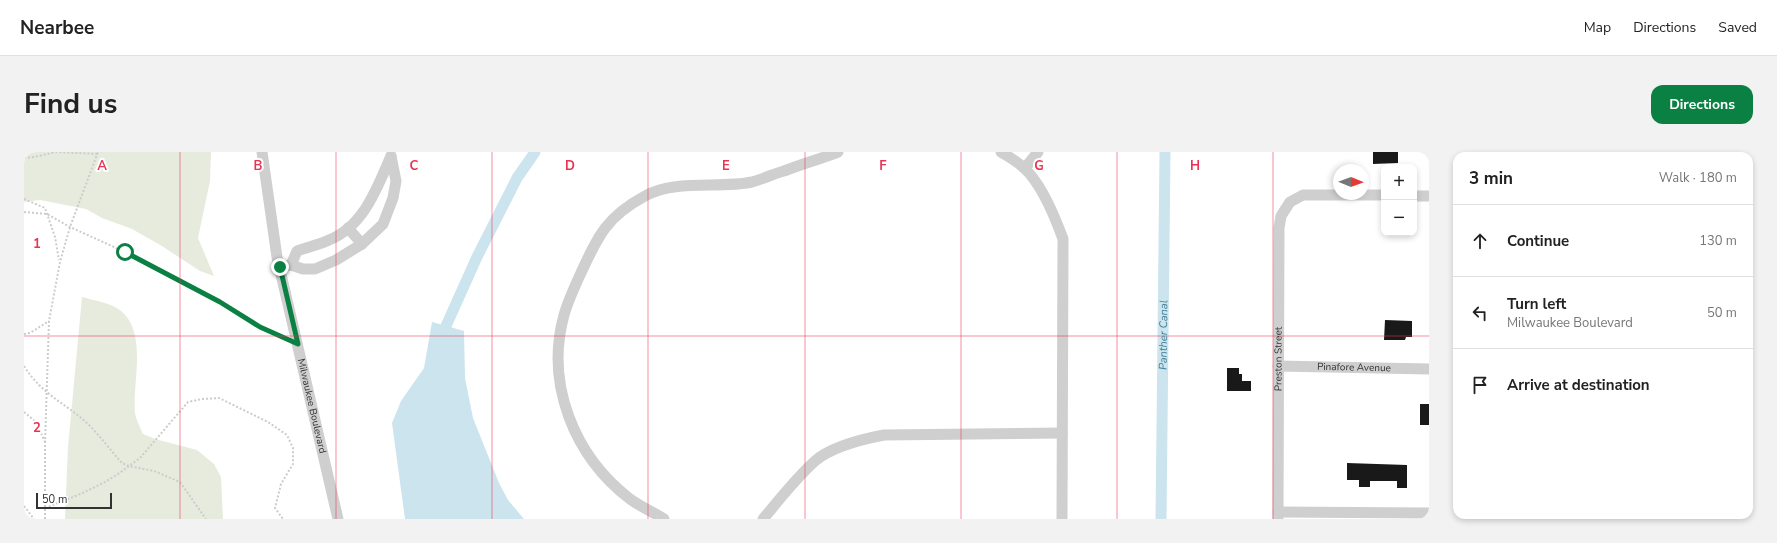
<!DOCTYPE html>
<meta charset="utf-8">
<style>
:root{--surface:#fff;--page:#f2f2f2;--text:#222;--muted:#767676;--line:#e0e0e0;--accent:#0b8043}
body{margin:0;font-family:"Nunito Sans",sans-serif;background:var(--page);color:var(--text)}
.controls{position:absolute;right:12px;top:12px;display:grid;overflow:hidden;border-radius:8px;box-shadow:0 2px 6px #0003}
.controls button{width:36px;height:36px;display:grid;place-items:center;padding:0;border:0;border-bottom:1px solid var(--line);background:var(--surface);color:var(--text);font:20px sans-serif}
.compass{position:absolute;left:1309px;top:12px;width:36px;height:36px;border-radius:50%;background:var(--surface);box-shadow:0 2px 6px #0003;rotate:91deg}
.scale{position:absolute;left:12px;bottom:10px;width:76px;box-sizing:border-box;padding-left:4px;border:2px solid #323232;border-top:0;font-size:11px;line-height:14px;white-space:nowrap;color:#323232;-webkit-text-stroke:3px #fff;paint-order:stroke}
.stop{position:absolute;width:12px;height:12px;margin:-9px;border:3px solid #0b8043;border-radius:50%;background:#fff}
.stop.end{background:#0b8043;border-color:#fff;box-shadow:0 1px 4px #0008}
.list{margin:0;padding:0;list-style:none}
h2{display:flex;justify-content:space-between;align-items:center;height:52px;margin:0;padding:0 16px;font-size:17px}
h2 small{font-size:13px;font-weight:400;color:var(--muted)}
.list li{display:grid;grid-template-columns:26px 1fr auto;gap:12px;align-items:center;box-sizing:border-box;height:72px;padding:0 16px;border-top:1px solid var(--line)}
.list b{display:block;font-size:15px;white-space:nowrap}
.list p{margin:0;font-size:13px;white-space:nowrap;color:var(--muted)}
.list em{font-size:13px;font-style:normal;color:var(--muted)}
.icon{flex:none;width:22px;height:22px;fill:none;stroke:currentColor;stroke-width:2;stroke-linecap:round;stroke-linejoin:round}
.map{position:relative;flex:none;width:1405px;height:367px;overflow:hidden;border-radius:12px}
header{display:flex;align-items:center;gap:24px;box-sizing:border-box;height:56px;padding:0 20px;background:var(--surface);border-bottom:1px solid var(--line)}
header strong{font-size:19px}
nav{display:flex;gap:22px;margin-inline-start:auto;font-size:14px}
.intro{display:flex;align-items:center;justify-content:space-between;box-sizing:border-box;height:96px;padding:0 24px}
h1{margin:0;font-size:28px}
.button{padding:10px 18px;border-radius:12px;background:var(--accent);color:#fff;font-size:14px;font-weight:700}
main{display:flex;gap:24px;padding:0 24px}
aside{flex:1;background:var(--surface);border-radius:12px;box-shadow:0 2px 6px #0003}
.map>svg:first-child{display:block}
.green{fill:#e6ebdd}
.water{fill:#cce4ee}
.lines{fill:none;stroke-linecap:round;stroke-linejoin:round}
.canal{stroke:#cce4ee;stroke-width:11}
.building{fill:#191919}
.path{stroke:#ccc;stroke-width:2;stroke-dasharray:2 2;stroke-linecap:butt}
.minor{stroke:#cfcfcf;stroke-width:11}
.route{stroke:#0b8043;stroke-width:5}
.grid{fill:none;stroke:#e93353;stroke-width:1;stroke-opacity:0.55}
.labels{text-anchor:middle;dominant-baseline:central;stroke-width:4;stroke-linejoin:round;paint-order:stroke}
.street-label{font-size:10px;fill:#323232;stroke:#fff}
.water-label{font-size:11px;font-style:italic;fill:#3d7d97;stroke:#fff}
.grid-label{font-size:13px;text-anchor:middle;font-weight:bold;fill:#e93353;stroke:#fff;stroke-width:4;stroke-linejoin:round;paint-order:stroke}
</style>
<header>
<strong>Nearbee</strong>
<nav><a>Map</a><a>Directions</a><a>Saved</a></nav>
</header>
<div class="intro"><h1>Find us</h1><a class="button">Directions</a></div>
<main>
<div class="map">
<svg width="1405" height="367" viewBox="0 0 1405 367">
<rect width="100%" height="100%" fill="#fff"/>
<path class="green" d="M0,0H187L186,29L174,86L190,124L176,119L138,94L108,77L78,66L62,57L16,48L0,50Z
M58,145C69,148 81,150 91,155C126,174 108,229 111,261C112,268 116,275 119,282L131,287L173,298L190,312L197,325L199,367H41L44,295Z"/>
<path class="water" d="M408,170L440,179L441,226L449,266L475,331L484,348L500,367H381L368,271L377,249L400,216Z"/>
<g class="lines">
<g class="canal">
<path d="M424,188L422,174L453,105L493,26L511,0"/>
<path id="s1" d="M1137,367L1141,0"/>
</g>
</g>
<path class="building" d="M1349,0H1374V11L1349,12Z
M1361,168L1388,169V185H1382L1381,188H1360Z
M1203,216H1215V222H1218V229H1227V239H1203Z
M1396,252H1405V273H1396Z
M1323,311L1383,313V336H1373V329H1346V335H1335V328H1323Z"/>
<g class="lines">
<path class="path" d="M0,6L10,5L32,0L74,2
M0,47L21,56L31,85L35,108
M0,60L23,62L46,75L101,100L196,150L236,175L261,187
M0,182L6,181L25,169
M0,214C19,244 42,251 65,273C77,285 87,299 98,311L105,314L116,306L164,250L178,247L195,246L244,270L263,283L269,296V312L257,332L251,356L259,367
M0,260L12,270L21,290
M0,354L10,367
M21,356C50,345 81,333 105,314L130,319L156,330L182,367
M21,367V291L25,169L36,110L46,75L74,0"/>
<g class="minor">
<path id="s2" d="M238,0L253,105L314,367"/>
<path d="M977,0C985,5 994,10 1000,16C1018,32 1031,65 1039,87L1038,367"/>
<path d="M1001,16L1014,0"/>
<path d="M1390,44H1405"/>
<path d="M324,76L338,92"/>
<path d="M267,113L273,99C283,95 295,93 305,88C340,74 353,36 367,4"/>
<path d="M255,115L267,113L279,117H291L312,108L338,92L359,72L369,46L372,29L367,4"/>
<path id="s3" d="M1254,214L1405,217"/>
<path d="M1254,360L1405,361"/>
<path d="M640,367C629,360 617,355 606,347C550,304 521,232 540,163C544,149 550,136 556,123C574,84 582,65 621,44C651,27 695,37 728,30C739,27 749,22 760,19C778,12 796,7 814,0"/>
<path d="M739,367C755,348 772,326 791,309C807,295 839,287 860,283L1038,281"/>
<path id="s4" d="M1254,367L1255,76L1257,64L1266,50L1279,43H1360"/>
</g>
</g>
<g class="lines">
<path class="route" d="M101,100L196,150L236,175L274,192L256,115"/>
</g>
<path class="grid" d="M156,0V367M312,0V367M468,0V367M624,0V367M781,0V367M937,0V367M1093,0V367M1249,0V367M0,184H1405"/>
<g class="labels">
<g class="street-label">
<text stroke="none"><textPath href="#s4" startOffset="160">Preston Street</textPath></text>
<text stroke="none"><textPath href="#s3" startOffset="76">Pinafore Avenue</textPath></text>
<text stroke="none"><textPath href="#s2" startOffset="259">Milwaukee Boulevard</textPath></text>
</g>
<g class="water-label">
<text stroke="none"><textPath href="#s1" startOffset="184">Panther Canal</textPath></text>
</g>
</g>
<g class="grid-label">
<text x="78" y="18">A</text>
<text x="234" y="18">B</text>
<text x="390" y="18">C</text>
<text x="546" y="18">D</text>
<text x="702" y="18">E</text>
<text x="859" y="18">F</text>
<text x="1015" y="18">G</text>
<text x="1171" y="18">H</text>
<text x="13" y="96">1</text>
<text x="13" y="280">2</text>
</g>
</svg>
<div class="controls">
<button>+</button>
<button>−</button>
</div>
<svg class="compass" viewBox="-18 -18 36 36"><path d="M0-13l5 13h-10z" fill="#e53935"/><path d="M0 13l5-13h-10z" fill="#767676"/></svg>
<div class="scale">50 m</div>
<div class="stop" style="left:101px;top:100px"></div>
<div class="stop end" style="left:256px;top:115px"></div>
</div>
<aside>
<h2>3 min<small>Walk · 180 m</small></h2>
<ul class="list">
<li><svg class="icon" aria-label="ahead" viewBox="0 0 24 24"><path d="M12 20V5M6 11l6-6 6 6"/></svg><div><b>Continue</b></div><em>130 m</em></li>
<li><svg class="icon" aria-label="left" viewBox="0 0 24 24"><path d="M17 20v-9H6M10 6l-5 5 5 5"/></svg><div><b>Turn left</b><p>Milwaukee Boulevard</p></div><em>50 m</em></li>
<li><svg class="icon" aria-label="arrive" viewBox="0 0 24 24"><path d="M6 21V4h12l-3 4 3 4H6"/></svg><div><b>Arrive at destination</b></div></li>
</ul>
</aside>
</main>
